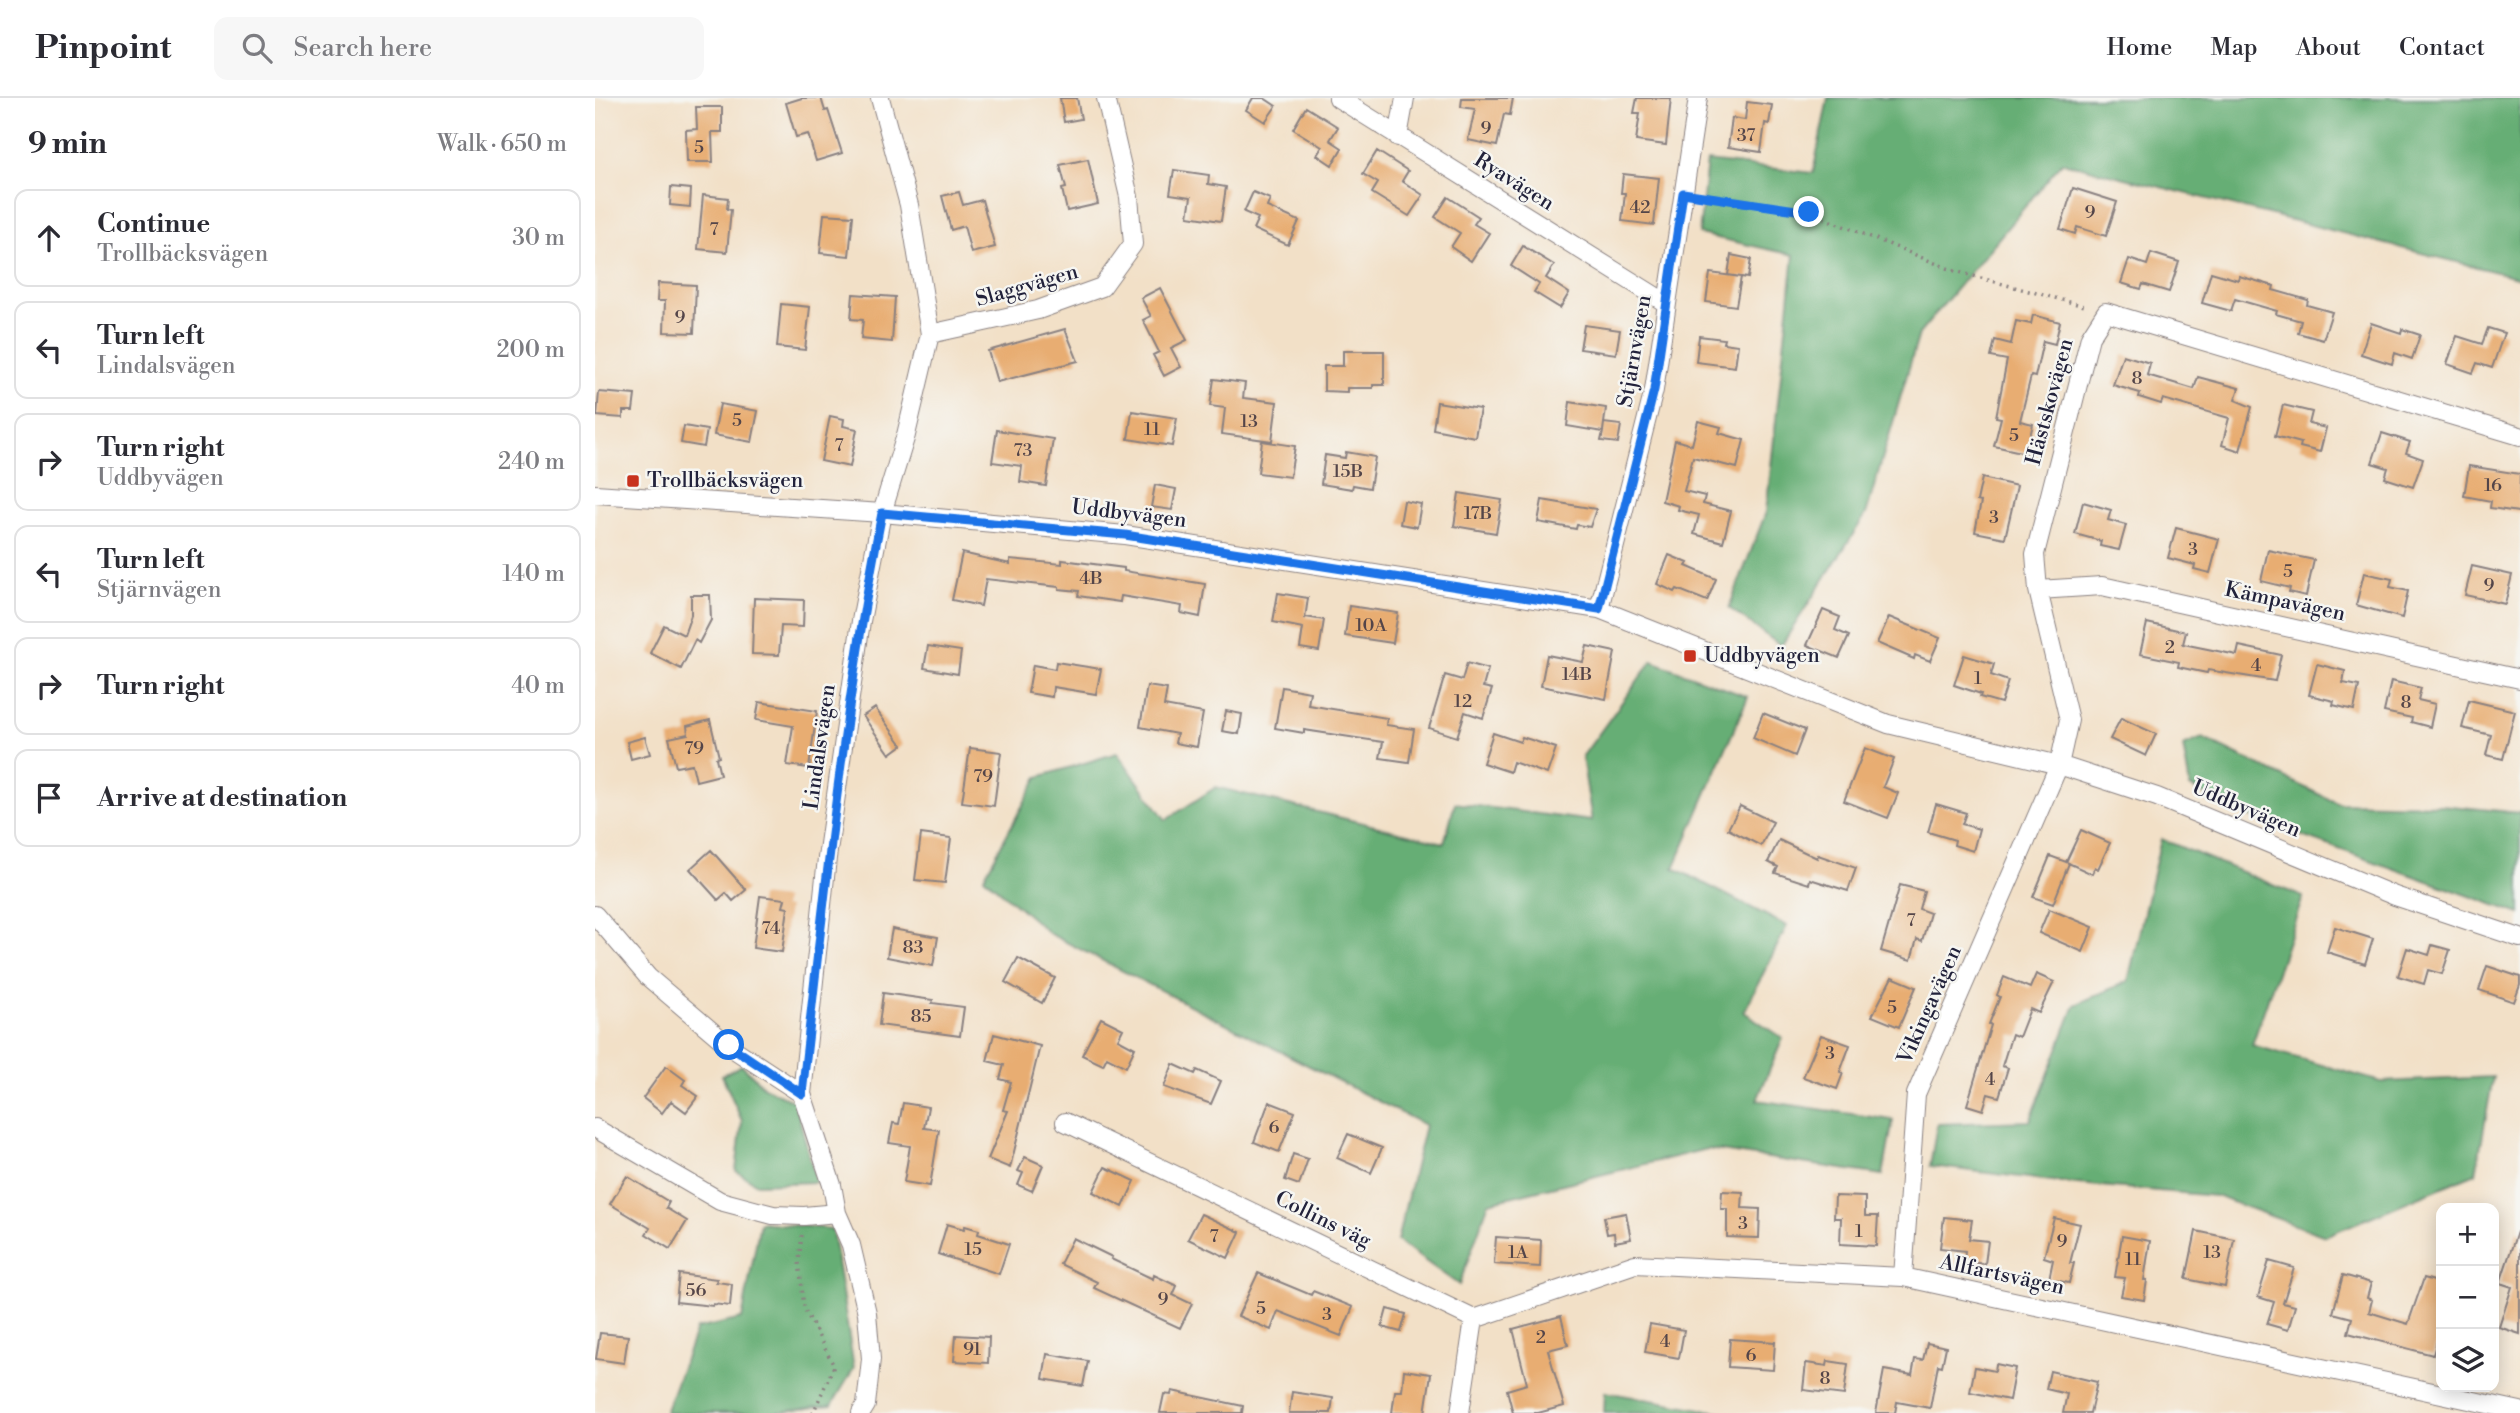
<!DOCTYPE html>
<meta charset="utf-8">
<style>
:root{--surface:#fff;--page:#f7f7f7;--text:#2b2b33;--muted:#7c7c81;--line:#e1e1e2}
body{margin:0;font-family:"Libre Bodoni",serif;background:var(--page);color:var(--text)}
.controls{position:absolute;right:21px;bottom:21px;display:grid;overflow:hidden;border-radius:14px;box-shadow:0 4px 18px #0003}
.controls button{width:63px;height:63px;display:grid;place-items:center;padding:0;border:0;border-bottom:2px solid var(--line);background:var(--surface);color:var(--text);font:35px sans-serif}
.stop{position:absolute;width:21px;height:21px;margin:-16px;border:5px solid #1a73e8;border-radius:50%;background:#fff}
.stop.end{background:#1a73e8;border-color:#fff;box-shadow:0 2px 7px #0008}
.list{margin:0;padding:0;list-style:none}
h2{display:flex;justify-content:space-between;align-items:center;height:91px;margin:0;padding:0 28px;font-size:30px}
h2 small{font-size:23px;font-weight:400;color:var(--muted)}
.list li{display:grid;grid-template-columns:46px 1fr auto;gap:21px;align-items:center;box-sizing:border-box;height:98px;margin:0 14px 14px;padding:0 14px;border:2px solid var(--line);border-radius:14px}
.list b{display:block;font-size:26px;white-space:nowrap}
.list p{margin:0;font-size:23px;white-space:nowrap;color:var(--muted)}
.list em{font-size:23px;font-style:normal;color:var(--muted)}
.icon{flex:none;width:38px;height:38px;fill:none;stroke:currentColor;stroke-width:2;stroke-linecap:round;stroke-linejoin:round}
.map{position:relative;flex:none;width:1925px;height:1315px;overflow:hidden}
header{display:flex;align-items:center;gap:42px;box-sizing:border-box;height:98px;padding:0 35px;background:var(--surface);border-bottom:2px solid var(--line)}
header strong{font-size:33px}
nav{display:flex;gap:38px;margin-inline-start:auto;font-size:24px}
.search{width:490px;height:63px;background:var(--page);display:flex;align-items:center;gap:18px;box-sizing:border-box;padding:0 24px;border-radius:14px;color:var(--muted);font-size:26px}
main{display:flex}
aside{flex:1;background:var(--surface)}
.map>svg:first-child{display:block}
.forest{fill:#66ae74;stroke:#446858;stroke-width:2}
.building{fill:#e8ad72}
.lines{fill:none;stroke-linecap:round;stroke-linejoin:round}
.street-casing{stroke:#8a8181;stroke-width:20}
.path{stroke:#8a8181;stroke-width:3.5;stroke-dasharray:2 5;stroke-linecap:butt}
.street{stroke:#fff;stroke-width:18}
.route{stroke:#1a73e8;stroke-width:9}
.poi-dot{fill:#c8321e;stroke:#f6f6f2;stroke-width:2.5}
.labels{text-anchor:middle;dominant-baseline:central;stroke-width:5;stroke-linejoin:round;paint-order:stroke}
.number-label{font-size:18px;fill:#544549}
.street-label{font-size:21px;fill:#22223b;stroke:#f6f6f2}
.poi-label{font-size:21px;fill:#22223b;stroke:#f6f6f2;text-anchor:start}
</style>
<header>
<strong>Pinpoint</strong>
<div class="search"><svg class="icon" aria-label="search" viewBox="0 0 24 24"><circle cx="10" cy="10" r="6"/><path d="M15 15l6 6"/></svg>Search here</div>
<nav><a>Home</a><a>Map</a><a>About</a><a>Contact</a></nav>
</header>
<main>
<aside>
<h2>9 min<small>Walk · 650 m</small></h2>
<ul class="list">
<li><svg class="icon" aria-label="ahead" viewBox="0 0 24 24"><path d="M12 20V5M6 11l6-6 6 6"/></svg><div><b>Continue</b><p>Trollbäcksvägen</p></div><em>30 m</em></li>
<li><svg class="icon" aria-label="left" viewBox="0 0 24 24"><path d="M17 20v-9H6M10 6l-5 5 5 5"/></svg><div><b>Turn left</b><p>Lindalsvägen</p></div><em>200 m</em></li>
<li><svg class="icon" aria-label="right" viewBox="0 0 24 24"><path d="M7 20v-9h11M14 6l5 5-5 5"/></svg><div><b>Turn right</b><p>Uddbyvägen</p></div><em>240 m</em></li>
<li><svg class="icon" aria-label="left" viewBox="0 0 24 24"><path d="M17 20v-9H6M10 6l-5 5 5 5"/></svg><div><b>Turn left</b><p>Stjärnvägen</p></div><em>140 m</em></li>
<li><svg class="icon" aria-label="right" viewBox="0 0 24 24"><path d="M7 20v-9h11M14 6l5 5-5 5"/></svg><div><b>Turn right</b></div><em>40 m</em></li>
<li><svg class="icon" aria-label="arrive" viewBox="0 0 24 24"><path d="M6 21V4h12l-3 4 3 4H6"/></svg><div><b>Arrive at destination</b></div></li>
</ul>
</aside>
<div class="map">
<svg width="1925" height="1315" viewBox="0 0 1925 1315">
<rect width="100%" height="100%" fill="#f6f6f2"/>
<filter id="ink" filterUnits="userSpaceOnUse"><feTurbulence type="fractalNoise" baseFrequency=".0143" numOctaves="2"/><feDisplacementMap in="SourceGraphic" scale="14" xChannelSelector="R" yChannelSelector="G"/><feConvolveMatrix kernelMatrix="1 2 1 2 8 2 1 2 1" color-interpolation-filters="sRGB"/></filter>
<filter id="wash" filterUnits="userSpaceOnUse"><feTurbulence type="fractalNoise" baseFrequency=".00686" numOctaves="4" result="noise"/><feDisplacementMap in="SourceGraphic" scale="28" xChannelSelector="R" yChannelSelector="G"/><feGaussianBlur stdDeviation="1.57" result="paint"/><feColorMatrix in="noise" values="0 0 0 0 0 0 0 0 0 0 0 0 0 0 0 0 0 1.4 0 .05"/><feComposite in="paint" operator="in"/></filter>
<g filter="url(#wash)">
<rect width="100%" height="100%" fill="#f2e0c7"/>
<path class="forest" d="M1233,0H1925V180L1467,64L1324,236L1271,416L1186,548L1134,510L1171,414L1199,157L1104,136L1112,63L1218,75Z
M1057,563L1153,599L1079,770L1192,828L1149,914L1188,940L1162,1002L1298,1022L1288,1077L1112,1051L894,1104L864,1187L802,1143L830,1027L455,836L389,779L443,679L522,655L571,722L621,689L849,745L860,705L997,723L987,659Z
M1607,640L1742,705L1846,707L1925,715V816L1663,722L1595,689L1588,648Z
M1566,741L1708,799L1657,947L1786,984L1898,979L1881,1075L1730,1138L1621,1098L1482,1086L1335,1068L1342,1026L1435,1023L1480,907L1533,883Z
M147,967L169,989L200,1004L221,1084L162,1086L141,1073L147,1023L127,977Z
M165,1124L237,1131L259,1270L237,1307L177,1315H70L101,1231L147,1221Z
M1010,1294L1129,1315H1009Z"/>
<g id="blocks">
<path class="building" d="M207,0H226L230,13L233,12L247,55L221,63L213,36L201,39L191,5Z
M465,0H482L486,21L469,24Z
M658,0H669L681,8L670,24L651,12Z
M867,0H918L915,17L909,16L902,48L873,42L880,11L866,9Z
M1042,0H1076L1071,47L1041,43L1045,15H1039Z
M1152,4L1177,7L1174,26L1170,25L1166,54L1133,49L1137,20L1150,22Z
M101,9H127V34H117L118,64H92L91,32L102,31Z
M711,9L743,29L735,42L747,50L737,67L722,57L727,49L698,31Z
M782,53L813,73L807,83L828,97L814,118L777,95L783,85L768,76Z
M493,61L503,106L472,113L467,91L471,90L465,67Z
M579,72L614,77L613,86L631,89L626,123L593,118L596,99L575,96Z
M1028,76L1064,80L1059,127L1027,123L1030,95H1026Z
M76,89L96,91L95,109L75,107Z
M1478,90L1522,104L1511,138L1482,129L1480,136L1465,131Z
M364,94L368,107L387,102L400,149L376,155L369,128L356,132L347,98Z
M658,94L675,101L672,109L704,123L693,147L658,131L663,120L649,114Z
M108,97L133,100L132,111L136,112L132,154L103,151Z
M853,99L884,119L879,126L894,135L876,163L856,149L865,135L840,119Z
M229,116L258,118L254,158L225,155Z
M928,148L959,167L951,180L974,195L965,210L939,194L944,186L916,168Z
M1556,155L1584,164L1574,194L1548,186L1546,191L1526,185L1534,161L1552,167Z
M1136,157L1156,161L1153,180L1133,177Z
M1616,174L1643,182L1644,178L1679,188L1678,192L1713,202L1712,207L1737,214L1728,242L1703,235L1706,223L1681,216L1682,213L1640,201L1636,213L1607,205Z
M1115,175L1146,179L1141,208L1111,204Z
M63,185L101,187L99,235L69,234L70,203H62Z
M565,190L592,242L576,250L586,269L569,278L558,257L564,254L548,222L556,218L546,200Z
M258,196L300,199L297,244L266,241L268,222L256,221Z
M186,206L215,209L210,252L182,249Z
M1438,217L1465,224L1460,246L1448,243L1440,279L1436,278L1425,323L1438,326L1431,355L1399,348L1406,320L1401,319L1412,262L1396,259L1400,242L1416,246L1421,223L1436,226Z
M1776,225L1806,235L1807,231L1825,237L1817,261L1800,255L1797,266L1766,256Z
M989,227L1025,232L1021,256L985,251Z
M1893,230L1909,235L1897,270L1882,265L1878,275L1852,266L1862,238L1887,246Z
M470,231L483,263L402,284L393,253Z
M1104,238L1129,241L1128,245L1143,247L1140,269L1101,264Z
M748,253H789V287H778V290H752V294L729,293V268H748Z
M1528,257L1555,265L1552,277L1599,291L1603,279L1644,290L1640,302L1657,309L1645,353L1627,347L1634,320L1568,301L1566,306L1544,299L1545,295L1518,287Z
M619,281L650,285L648,300L682,304L677,343L627,336L630,310L615,308Z
M4,294L40,297L38,313H28V320L2,318Z
M842,304L885,311L880,339L838,331Z
M975,304L1011,310L1008,333L1009,325L1026,327L1023,345L1006,343L1008,334L972,328Z
M125,306L163,313L157,344L119,337Z
M1688,307L1717,314L1714,326L1731,330L1725,354L1705,349L1706,345L1680,338Z
M537,313L582,320L577,348L533,341Z
M235,318L249,321L248,328L262,331L255,369L226,363Z
M1103,323L1126,329L1124,335L1149,342L1142,370L1098,359L1089,393L1110,398L1108,406L1136,413L1128,444L1099,436L1104,417L1083,412L1084,408L1067,403L1080,342L1097,347Z
M89,328L112,332L109,349L86,345Z
M402,332L458,341L451,388L425,384L427,368L397,364Z
M1787,335L1815,344L1811,355L1828,361L1818,389L1790,380L1793,370L1777,365Z
M667,343L700,348L695,379L663,375Z
M751,354L780,359L775,390L758,387L757,391L726,386L730,357L750,360Z
M1874,368L1925,376L1924,414L1895,410L1896,403L1869,398Z
M1387,380L1422,388L1410,440L1380,434L1386,404L1382,403Z
M560,387L581,391L577,412L556,409Z
M864,395L907,402L901,435L859,428Z
M947,402L1001,411L995,429L982,427L981,431L943,424Z
M809,403L826,406L822,429L805,426Z
M1488,404L1516,412L1513,422L1531,427L1524,452L1505,448L1506,443L1480,436Z
M1581,430L1624,441L1615,475L1599,471L1600,467L1573,460Z
M1673,452L1719,462L1711,498L1694,494L1695,490L1666,483Z
M367,455L415,466V461L467,466V462L529,470V473L610,486L605,519L586,515L587,508L526,498L525,504L483,498L484,493L464,491V489L391,481L386,508L357,502Z
M1074,457L1093,465L1091,468L1121,481L1112,503L1082,491L1080,494L1062,486Z
M1877,468L1917,477L1910,506L1870,497Z
M1769,475L1797,481L1795,489L1813,493L1807,520L1761,507Z
M683,495L713,500L710,521V519L729,522L724,553L705,550L708,530L678,524Z
M96,497H115L116,522L104,545L100,542L86,571L55,555L69,527L89,537L96,517Z
M159,500L209,502L208,529L186,528L184,557L157,556Z
M754,508L803,515L798,545L750,538Z
M1228,512L1245,519L1240,532L1254,538L1244,560L1212,547Z
M1294,519L1345,540L1335,563L1320,557L1319,561L1282,545Z
M1552,525L1591,534L1588,546L1642,557L1644,548L1686,557L1680,583L1613,572L1612,575L1583,569L1584,564L1545,556Z
M333,548L366,553L363,576L329,570Z
M992,548L1020,554L1011,601L946,588L952,557L988,564Z
M1369,557L1399,566L1396,577L1413,583L1406,605L1385,599L1386,596L1359,587Z
M461,564L506,571L501,596L458,589L457,599L433,595L438,567L460,571Z
M872,565L893,571L888,589L897,591L888,620L870,614L862,639L834,630L850,577L867,582Z
M1722,566L1750,573L1748,585L1764,588L1759,612L1738,607L1739,603L1714,597Z
M1796,583L1826,590L1823,602L1840,606L1835,629L1816,624L1817,620L1789,614Z
M552,588L572,591L569,608L608,615L602,649L580,645L582,636L545,629Z
M687,589L715,594L713,607L792,620L791,627L819,631L814,664L785,660L788,644L709,632V635L680,630Z
M1874,602L1920,613L1908,661L1891,657L1896,637L1867,630Z
M164,604L222,613L214,670L192,667L198,628L161,622Z
M280,610L307,647L295,656L268,618Z
M631,613L647,616L644,636L627,633Z
M1168,615L1210,632L1200,658L1158,640Z
M1526,620L1561,636L1551,658L1515,641Z
M115,622L124,659L121,660L125,677L101,683L97,666L81,669L74,640L93,636L92,628Z
M898,635L925,644L927,639L961,650L952,676L918,664L915,674L888,665Z
M50,639L55,656L36,661L32,644Z
M375,650L406,654L399,708L367,704Z
M1270,650L1299,661L1288,689L1303,695L1293,720L1249,703Z
M1341,706L1371,715L1367,726L1384,731L1378,753L1359,747L1360,742L1333,734Z
M1145,708L1178,724L1166,748L1133,731Z
M1486,732L1515,745L1503,771L1500,769L1497,776L1471,764Z
M326,736L356,740L350,785L320,782Z
M1184,742L1222,760L1223,757L1261,770L1253,793L1215,781L1214,786L1180,775L1183,769L1173,764Z
M116,752L151,792L138,803L131,795L123,802L95,771Z
M1455,758L1474,765L1458,806L1438,799Z
M1305,787L1329,793L1324,811L1335,815L1327,843L1322,841L1316,862L1286,853Z
M165,798L190,801L188,809L193,810L187,854L158,850Z
M1454,811L1498,829L1488,854L1444,835Z
M1740,829L1778,841L1770,866L1732,854Z
M297,831L343,839L338,868L292,859Z
M1837,847L1855,852L1847,876L1833,872L1829,886L1803,878L1812,850L1834,857Z
M423,860L460,880L447,905L410,884Z
M1892,868L1925,879V887L1919,904L1884,892Z
M1441,876L1459,884L1444,915L1435,911L1424,939L1417,936L1407,968L1413,970L1404,999L1393,996L1388,1012L1372,1007L1396,927L1394,926L1405,899L1402,897L1409,879L1435,890Z
M1297,879L1321,889L1304,929L1277,918Z
M288,895L338,902L337,905L369,909L365,938L284,927Z
M506,920L528,931L523,941L540,950L531,969L512,959L508,967L487,957Z
M399,936L445,948L415,1070L393,1061L413,1013L408,1012L416,984L405,981L409,967L392,963Z
M1226,937L1255,947L1245,974L1248,975L1242,991L1208,979Z
M578,966L600,976L602,972L626,983L616,1006L569,989Z
M71,968L90,982L87,987L103,998L91,1014L76,1003L67,1015L48,1000Z
M674,1004L700,1014L684,1054L659,1044Z
M308,1005L333,1009L329,1030L344,1032L335,1088L309,1084L315,1048L294,1045L298,1025L304,1026Z
M753,1036L787,1050L776,1075L742,1060Z
M698,1056L713,1061L704,1087L690,1082Z
M430,1059L448,1067L437,1093L423,1087L428,1075L423,1073Z
M510,1069L540,1083L528,1109L498,1094Z
M32,1078L74,1104L71,1110L92,1123L75,1151L51,1136L55,1130L15,1106Z
M1127,1093L1148,1094L1147,1110L1165,1111L1164,1140L1132,1139V1111H1126Z
M1240,1098L1270,1099V1118H1283L1281,1148L1245,1146L1246,1120H1239Z
M1031,1115L1036,1141L1020,1144L1019,1135L1012,1136L1009,1119Z
M606,1116L645,1134L633,1160L593,1141Z
M1349,1119L1377,1122L1374,1141L1393,1143L1390,1166L1369,1163L1370,1153L1345,1150Z
M1459,1120L1485,1126L1475,1165H1479L1474,1185L1454,1181L1458,1162L1449,1159Z
M352,1126L369,1131L370,1128L384,1132L383,1136L414,1146L404,1176L343,1156Z
M1601,1133L1639,1141L1630,1189L1591,1181Z
M1922,1134H1925V1236L1904,1229L1917,1189L1905,1185Z
M1527,1138L1555,1143L1549,1182H1552L1549,1202L1526,1198L1530,1180L1520,1179Z
M901,1139L946,1142L945,1169L899,1166Z
M478,1140L517,1159L516,1161L558,1181L559,1177L582,1188L578,1197L597,1206L585,1230L499,1190L502,1184L465,1166Z
M1674,1163L1699,1170L1688,1205L1700,1208L1693,1232L1672,1226L1679,1204L1663,1199Z
M663,1175L716,1197L718,1193L758,1209L746,1238L683,1213L676,1232L643,1218Z
M84,1176L122,1181L121,1184L137,1186L135,1208L118,1206V1208L81,1204Z
M1748,1177L1776,1185L1772,1200L1777,1202L1774,1214L1813,1226L1829,1180L1846,1185V1229L1838,1257L1753,1235L1757,1220L1738,1215Z
M792,1211L811,1216L806,1234L787,1229Z
M966,1218L973,1247L953,1252L969,1308L943,1315H918L912,1292L932,1286L918,1231Z
M1055,1226L1089,1232L1084,1260L1050,1254Z
M5,1235L33,1238L29,1265L1,1261Z
M361,1237L394,1239L393,1265L359,1263Z
M1135,1241L1180,1244L1178,1272L1133,1269Z
M1332,1245L1351,1249L1347,1268L1343,1267L1335,1310L1302,1304L1300,1315H1281L1289,1272L1317,1277L1320,1261L1328,1262Z
M452,1256L493,1263L488,1288L448,1281Z
M1233,1263L1253,1266L1249,1297L1208,1292L1211,1265L1232,1268Z
M1401,1266L1420,1270L1414,1302L1375,1294L1380,1269L1400,1273Z
M809,1272L836,1276L830,1315H797L800,1293H807Z
M1455,1273L1502,1284L1495,1315H1468L1472,1296L1451,1291Z
M577,1293L648,1308L647,1315H565L569,1296L576,1297Z
M697,1294L738,1300L736,1315H694Z"/>
</g>
</g>
<g filter="url(#ink)">
<use href="#blocks" fill-opacity="0" stroke="#8a8181" stroke-width="2"/>
<g class="lines">
<g class="street-casing">
<path id="street" d="M743,0L1071,205
M803,39L810,0
M335,236L443,212L507,189L538,146L534,99L511,0
M0,396L287,415L530,437L1004,511L1293,626L1464,667L1562,699L1800,798L1925,840
M1443,492L1507,488L1925,581
M1004,511L1059,292L1103,0
M0,817L53,879L134,948L207,996
M470,1024L879,1221L865,1315
M0,1030L125,1103L178,1117L209,1118L242,1115
M1308,1179L1321,996L1464,667L1474,622L1443,492L1440,456L1495,239L1511,214L1925,338
M879,1221L1040,1166L1308,1179L1925,1313
M266,1315L271,1307L276,1261L272,1215L256,1147L242,1115L237,1087L207,996L232,760L266,523L287,415L311,337L335,236L314,107L285,0"/>
</g>
<path class="path" d="M1105,98L1214,114L1360,173L1493,209
M207,1137L204,1163L209,1210L239,1268L218,1315"/>
<use href="#street" class="street"/>
</g>
</g>
<g class="lines" filter="url(#ink)">
<path class="route" d="M134,947L207,996C229,801 249,607 287,415L530,437L1004,511L1059,292L1088,95L1214,114"/>
</g>
<g class="poi-dot">
<rect x="31" y="376" width="14" height="14" rx="3.5"/>
<rect x="1088" y="551" width="14" height="14" rx="3.5"/>
</g>
<g class="labels">
<g class="number-label">
<text x="891" y="30">9</text>
<text x="1151" y="37">37</text>
<text x="104" y="49">5</text>
<text x="1045" y="109">42</text>
<text x="1495" y="114">9</text>
<text x="119" y="131">7</text>
<text x="85" y="219">9</text>
<text x="1542" y="280">8</text>
<text x="142" y="322">5</text>
<text x="654" y="323">13</text>
<text x="557" y="331">11</text>
<text x="1419" y="337">5</text>
<text x="244" y="347">7</text>
<text x="428" y="352">73</text>
<text x="753" y="373">15B</text>
<text x="1898" y="387">16</text>
<text x="883" y="415">17B</text>
<text x="1399" y="419">3</text>
<text x="1598" y="451">3</text>
<text x="1693" y="473">5</text>
<text x="496" y="480">4B</text>
<text x="1894" y="487">9</text>
<text x="776" y="527">10A</text>
<text x="1575" y="549">2</text>
<text x="1661" y="567">4</text>
<text x="982" y="576">14B</text>
<text x="1383" y="580">1</text>
<text x="868" y="603">12</text>
<text x="1811" y="604">8</text>
<text x="99" y="650">79</text>
<text x="388" y="678">79</text>
<text x="1316" y="822">7</text>
<text x="176" y="830">74</text>
<text x="318" y="849">83</text>
<text x="1297" y="909">5</text>
<text x="326" y="918">85</text>
<text x="1235" y="955">3</text>
<text x="1395" y="981">4</text>
<text x="679" y="1029">6</text>
<text x="1148" y="1125">3</text>
<text x="1264" y="1133">1</text>
<text x="619" y="1138">7</text>
<text x="1467" y="1143">9</text>
<text x="378" y="1151">15</text>
<text x="923" y="1154">1A</text>
<text x="1617" y="1154">13</text>
<text x="1538" y="1161">11</text>
<text x="101" y="1192">56</text>
<text x="568" y="1201">9</text>
<text x="666" y="1210">5</text>
<text x="732" y="1216">3</text>
<text x="946" y="1239">2</text>
<text x="1070" y="1243">4</text>
<text x="377" y="1251">91</text>
<text x="1156" y="1257">6</text>
<text x="1230" y="1280">8</text>
</g>
<g class="street-label">
<text transform="translate(919 84) rotate(32)">Ryavägen</text>
<text transform="translate(432 188) rotate(-16)">Slaggvägen</text>
<text transform="translate(1040 253) rotate(-80)">Stjärnvägen</text>
<text transform="translate(1455 304) rotate(-75)">Hästskovägen</text>
<text transform="translate(534 416) rotate(7)">Uddbyvägen</text>
<text transform="translate(1690 504) rotate(12)">Kämpavägen</text>
<text transform="translate(225 649) rotate(-82)">Lindalsvägen</text>
<text transform="translate(1651 711) rotate(23)">Uddbyvägen</text>
<text transform="translate(1335 907) rotate(-66)">Vikingavägen</text>
<text transform="translate(728 1122) rotate(26)">Collins väg</text>
<text transform="translate(1407 1177) rotate(12)">Allfartsvägen</text>
</g>
<g class="poi-label">
<text x="52" y="383">Trollbäcksvägen</text>
<text x="1109" y="558">Uddbyvägen</text>
</g>
</g>
</svg>
<div class="controls">
<button>+</button>
<button>−</button>
<button><svg class="icon" aria-label="layers" viewBox="0 0 24 24"><path d="M12 4l9 5-9 5-9-5zM3 14l9 5 9-5"/></svg></button>
</div>
<div class="stop" style="left:134px;top:947px"></div>
<div class="stop end" style="left:1214px;top:114px"></div>
</div>
</main>
